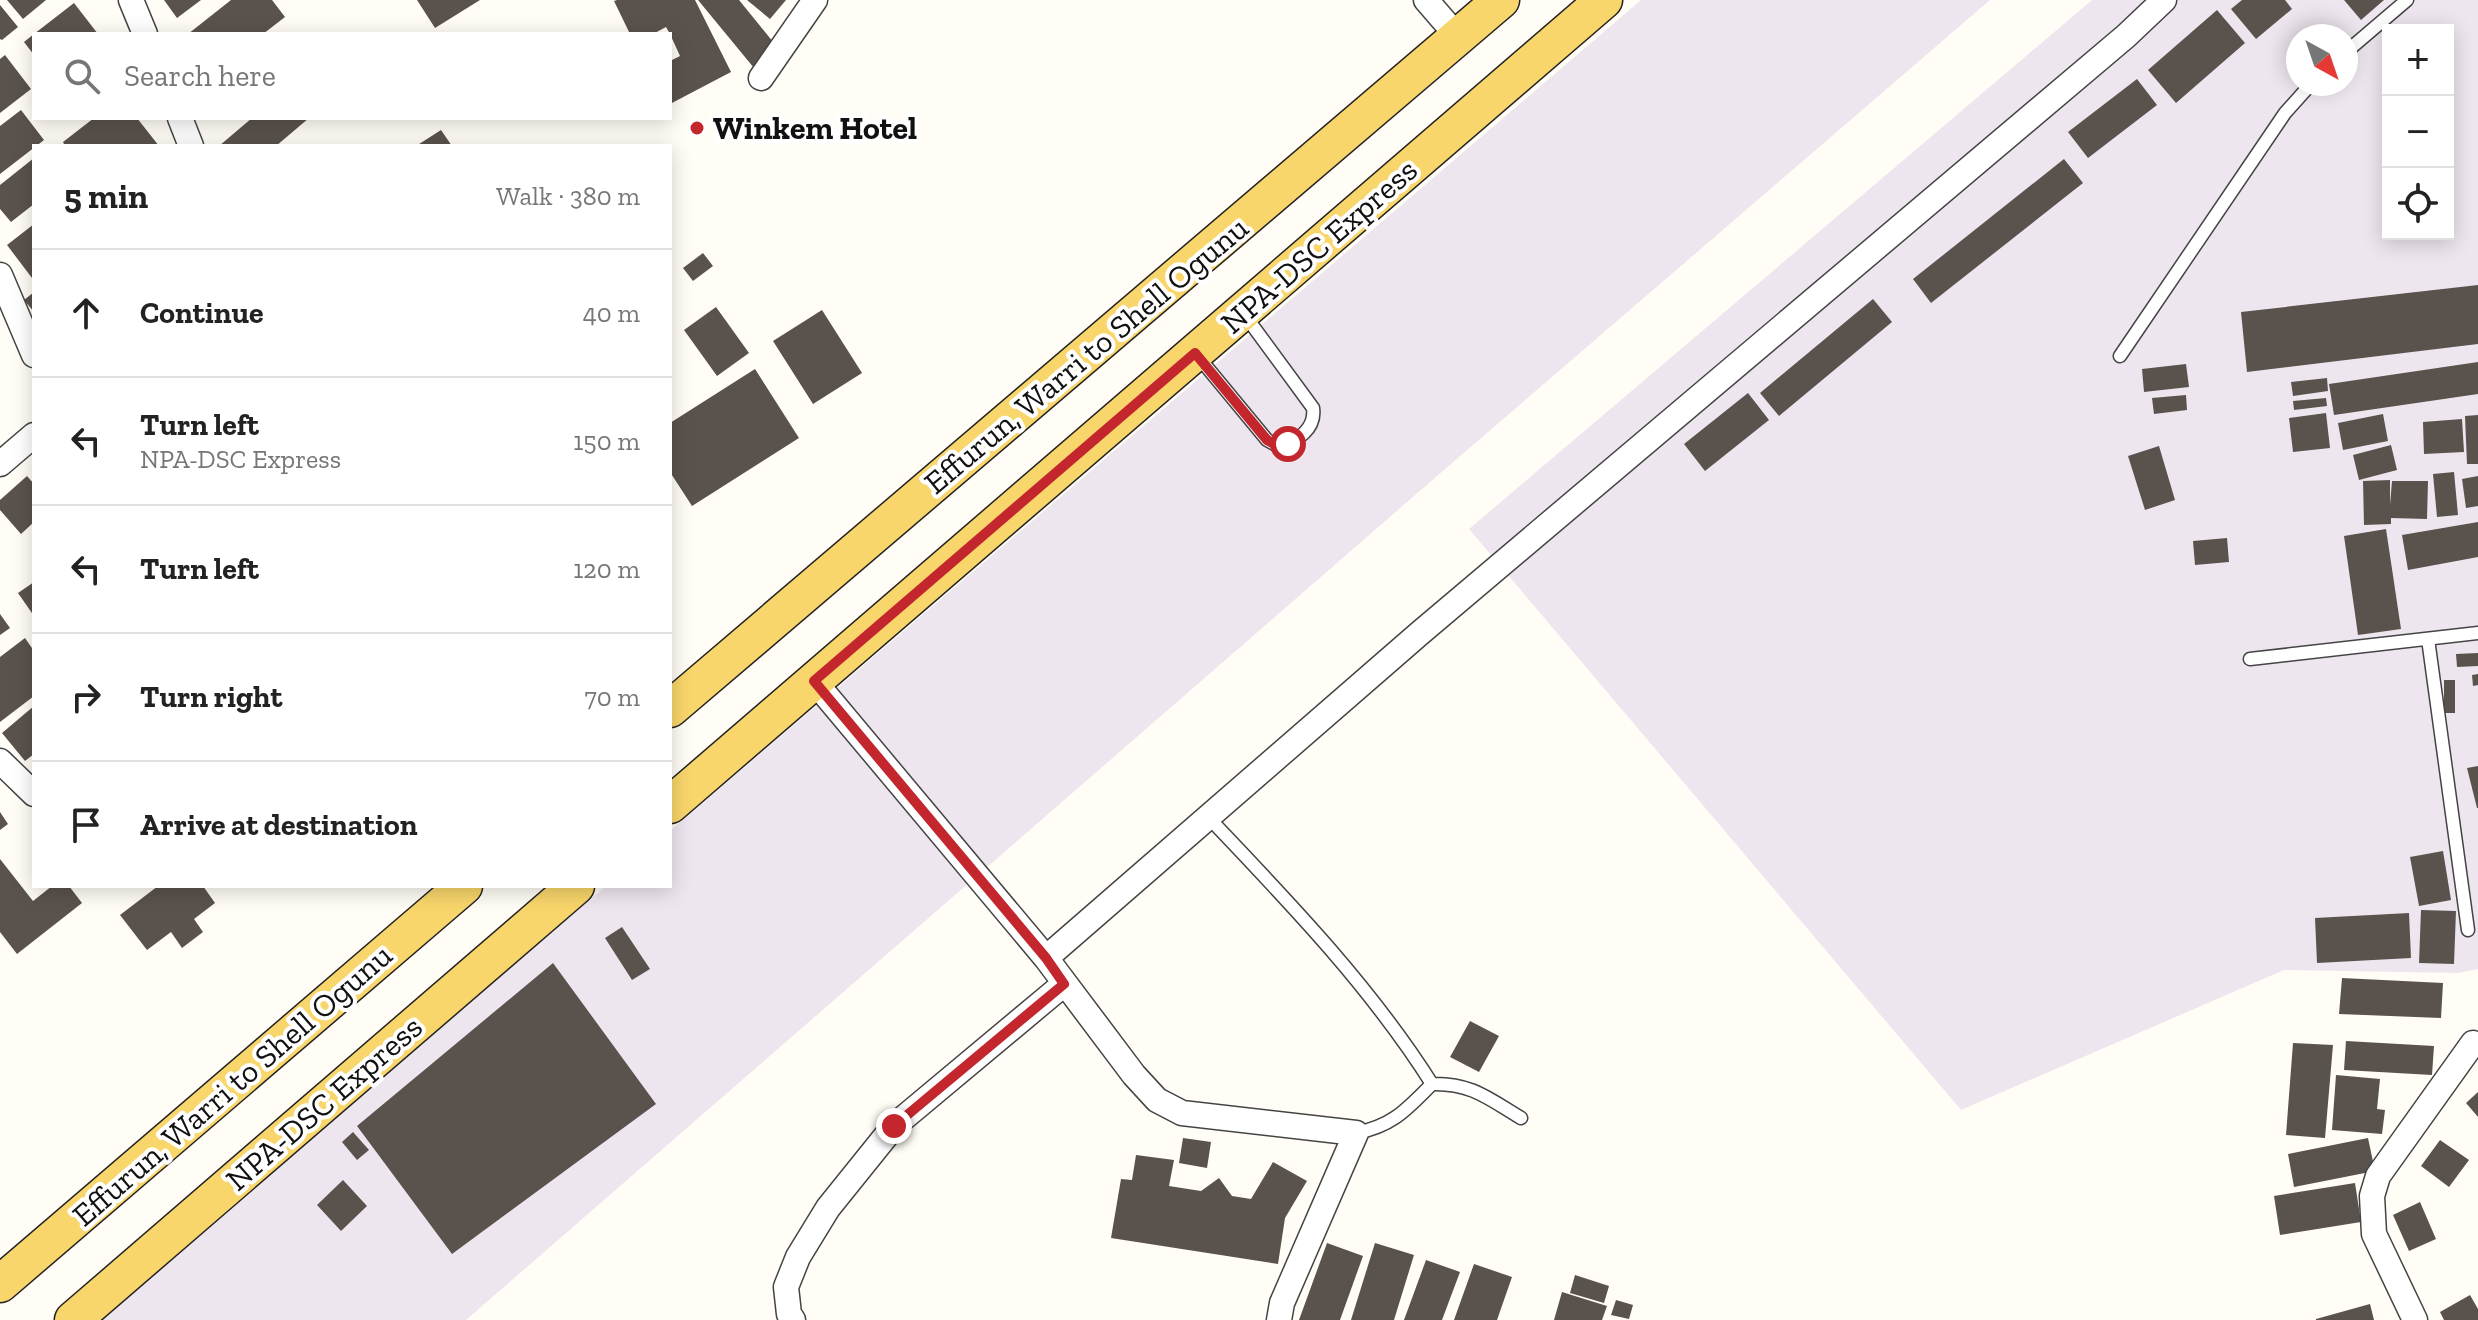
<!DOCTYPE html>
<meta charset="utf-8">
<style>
:root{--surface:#fff;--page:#f6f6f6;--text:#222;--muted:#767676;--line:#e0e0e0}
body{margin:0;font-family:"Zilla Slab",serif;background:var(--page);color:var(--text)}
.controls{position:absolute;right:24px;top:24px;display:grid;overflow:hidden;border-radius:0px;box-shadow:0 4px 20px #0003}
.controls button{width:72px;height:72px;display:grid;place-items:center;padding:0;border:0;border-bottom:2px solid var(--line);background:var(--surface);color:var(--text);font:40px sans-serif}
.compass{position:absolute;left:2286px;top:24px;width:72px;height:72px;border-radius:50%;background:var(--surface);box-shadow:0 4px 20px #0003;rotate:140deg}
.stop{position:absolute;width:24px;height:24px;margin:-18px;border:6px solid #c4262e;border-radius:50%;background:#fff}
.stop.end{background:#c4262e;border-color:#fff;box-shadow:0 2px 8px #0008}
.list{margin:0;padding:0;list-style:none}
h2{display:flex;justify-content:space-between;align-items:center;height:104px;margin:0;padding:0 32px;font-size:34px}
h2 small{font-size:26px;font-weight:400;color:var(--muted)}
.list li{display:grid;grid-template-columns:52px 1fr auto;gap:24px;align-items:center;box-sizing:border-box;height:128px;padding:0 32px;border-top:2px solid var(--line)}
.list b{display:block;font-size:30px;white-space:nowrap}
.list p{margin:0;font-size:26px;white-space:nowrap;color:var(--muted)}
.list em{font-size:26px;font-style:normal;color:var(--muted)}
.icon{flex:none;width:44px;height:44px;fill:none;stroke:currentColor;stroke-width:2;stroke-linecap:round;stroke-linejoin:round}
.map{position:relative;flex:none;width:2478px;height:1320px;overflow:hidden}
.search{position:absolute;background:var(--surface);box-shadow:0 4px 20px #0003;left:32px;top:32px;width:640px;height:88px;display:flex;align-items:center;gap:20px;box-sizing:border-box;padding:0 28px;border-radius:0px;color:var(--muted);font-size:30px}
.panel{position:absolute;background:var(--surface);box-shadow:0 4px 20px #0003;left:32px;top:144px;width:640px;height:744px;border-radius:0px}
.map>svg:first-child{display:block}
.industrial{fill:#eee6ef;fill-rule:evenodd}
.building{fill:#5a524d}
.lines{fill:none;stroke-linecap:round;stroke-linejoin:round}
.service-casing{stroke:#444;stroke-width:15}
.minor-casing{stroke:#444;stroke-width:27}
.primary-casing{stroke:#222;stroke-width:39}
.service{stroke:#fff;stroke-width:12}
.minor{stroke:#fff;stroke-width:24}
.primary{stroke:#f9d66b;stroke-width:36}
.route{stroke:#c4262e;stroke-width:10}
.poi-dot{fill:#c4262e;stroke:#fff;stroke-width:3}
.labels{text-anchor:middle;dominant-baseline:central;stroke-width:8;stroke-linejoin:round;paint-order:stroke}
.poi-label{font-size:32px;font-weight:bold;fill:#111;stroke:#fff;text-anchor:start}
.street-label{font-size:32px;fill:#111;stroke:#fff}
</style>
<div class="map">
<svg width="2478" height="1320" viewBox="0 0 2478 1320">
<rect width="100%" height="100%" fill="#fffdf5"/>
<path class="industrial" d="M1641,0H1990L1437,476L466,1320H99L606,886H670V831Z
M2092,0H2478V969L2458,973L2284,970L1961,1110L1469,529ZM2388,30H2448V234H2388ZM2298,36H2346V84H2298Z"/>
<path class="building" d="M7,0H46L23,19Z
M164,0H201L177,18Z
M231,0H272L285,17L263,34H188Z
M417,0H480L435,28Z
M617,0H695L731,72L670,104V61L680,56L670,34L666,27L653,34H630L614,1Z
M698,0H739L778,48L754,68Z
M747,0H786L770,19Z
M2242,0H2285L2292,9L2256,39L2231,9Z
M2344,0H2384L2361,20Z
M74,3L98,34H34Z
M0,5L18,27L2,40L0,39Z
M2217,10L2245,43L2176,103L2148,70Z
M34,34V55L24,42Z
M5,55L31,89L0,113V59Z
M2137,79L2157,105L2088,158L2068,132Z
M21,110L44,140L0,174V126Z
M94,118H137L159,146H65L63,142Z
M252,118H309L276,146H219Z
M441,130L452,146H416Z
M34,158V204L11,222L0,209V185Z
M2064,159L2083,183L1931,303L1913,279Z
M34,224V276L32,278L7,245Z
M703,253L713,266L693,281L683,268Z
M2478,285V344L2247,372L2241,312Z
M34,292V312L24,300Z
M1873,299L1892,322L1779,416L1760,393Z
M716,307L749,353L717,376L684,330Z
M822,310L862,373L813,404L773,341Z
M2478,362V394L2334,415L2329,384Z
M2186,364L2189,387L2144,392L2142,369Z
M755,369L799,438L692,506L670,472V423Z
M2327,378L2328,391L2293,396L2291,382Z
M1748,393L1769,420L1705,471L1684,444Z
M2186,395L2187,410L2154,414L2152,398Z
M2326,398L2327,406L2294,410L2293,401Z
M2326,413L2330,448L2293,452L2289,418Z
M2383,414L2388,441L2343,450L2338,423Z
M2478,415V464H2467L2465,416Z
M2462,419L2464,452L2424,454L2423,422Z
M2391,445L2397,470L2359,480L2353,455Z
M2159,446L2175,500L2145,510L2128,456Z
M2454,472L2458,515L2437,517L2433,474Z
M27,476L34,484V522L21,534L0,510V500Z
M2478,476V506L2466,508L2462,479Z
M2390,480V505L2392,481H2428L2427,519L2391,518V524L2364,525L2363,481Z
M2478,522V557L2408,570L2402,535Z
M2386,529L2401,629L2358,635L2344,536Z
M2227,538L2229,562L2195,565L2193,541Z
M34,582V616L18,593Z
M0,614L10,628L0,635Z
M25,638L34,651V696L0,722V657Z
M2478,653V666L2457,667L2456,654Z
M2478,674V685L2473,686L2472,675Z
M2444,680H2455V713H2444Z
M34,706V754L25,761L2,733Z
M2478,766V808H2477L2467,768Z
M0,812L8,824L0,830Z
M2443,851L2451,900L2419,906L2410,857Z
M0,859L33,901L52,886H69L82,903L17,954L0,932Z
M158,886H203L215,903L194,919L203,932L182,948L171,932L147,950L120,915Z
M2421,910L2456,911L2454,964L2419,963Z
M2409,913L2411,958L2317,963L2315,918Z
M622,927L650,969L632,980L605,938Z
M553,963L656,1104L452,1254L357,1126Z
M2342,978L2443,983L2441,1018L2339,1014Z
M1470,1021L1499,1036L1479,1072L1450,1057Z
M2346,1041L2434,1046L2432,1075L2344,1070Z
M2293,1043L2333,1045L2325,1138L2286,1135Z
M2336,1075L2380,1079L2377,1109L2385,1110L2382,1134L2332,1130Z
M2478,1092V1117L2466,1103Z
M353,1132L369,1150L357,1160L342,1142Z
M1183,1138L1211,1142L1207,1168L1179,1163Z
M2368,1138L2375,1171L2294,1187L2288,1154Z
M2440,1140L2469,1160L2449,1187L2421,1166Z
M1136,1155L1174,1160L1169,1186L1201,1191L1219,1178L1232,1196L1251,1199L1273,1162L1307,1181L1285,1218L1278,1264L1111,1238L1121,1179L1132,1180Z
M343,1180L367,1206L341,1231L317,1205Z
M2355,1183L2361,1222L2280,1235L2274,1196Z
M2420,1202L2436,1239L2409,1251L2393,1215Z
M1327,1243L1363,1256L1340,1320H1299Z
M1375,1243L1414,1255L1394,1320H1351Z
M1426,1260L1460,1272L1442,1320H1404Z
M1474,1264L1512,1277L1497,1320H1454Z
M1575,1275L1609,1286L1604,1303L1570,1293Z
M1562,1292L1607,1306L1602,1320H1554Z
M2470,1295L2478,1309V1320H2444L2440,1312Z
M1616,1300L1633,1305L1629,1319L1611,1315Z
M2370,1304L2374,1320H2316V1319Z"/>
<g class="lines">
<g class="service-casing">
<path id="service" d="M2346,52L2407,0
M1196,354L1267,440L1278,446C1297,442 1316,429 1313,408L1244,314
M2120,356L2285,113L2311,84
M2428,639L2468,930
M2250,659L2478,633
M1208,817C1288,901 1370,986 1432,1084
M1356,1133C1393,1126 1407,1109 1432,1084C1472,1083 1489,1099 1521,1118"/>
</g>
<g class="minor-casing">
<path id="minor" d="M131,0L145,34
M1426,0L1458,37
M761,78L815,0
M180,118L191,146
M0,275L34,355
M0,464L34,435
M814,681L1046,958L1134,1075L1157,1100L1182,1113L1356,1133L1282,1303L1279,1320
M0,761L34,794
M1046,958L1420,633L2126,36L2164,0
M793,1320L789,1314L786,1287L798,1257L828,1208L894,1126L1064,984
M2415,1320L2374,1234L2372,1196L2378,1176L2473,1043"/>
</g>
<g class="primary-casing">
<path id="primary" d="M670,709L1501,0
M670,805L1604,0
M0,1284L464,886
M73,1320L576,886"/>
</g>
<use href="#service" class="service"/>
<use href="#minor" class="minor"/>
<use href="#primary" class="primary"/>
</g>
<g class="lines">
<path class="route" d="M894,1126L1064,984L1046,958L814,681L1195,353L1267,440L1278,446L1288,444"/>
</g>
<circle class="poi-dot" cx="697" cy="128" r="8"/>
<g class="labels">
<g class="poi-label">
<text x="713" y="128">Winkem Hotel</text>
</g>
<g class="street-label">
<text transform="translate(1319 246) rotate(-41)">NPA-DSC Express</text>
<text transform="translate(1086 355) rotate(-40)">Effurun, Warri to Shell Ogunu</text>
<text transform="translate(232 1085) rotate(-41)">Effurun, Warri to Shell Ogunu</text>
<text transform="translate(324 1103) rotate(-41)">NPA-DSC Express</text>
</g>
</g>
</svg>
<div class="controls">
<button>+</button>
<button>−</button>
<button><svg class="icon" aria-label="locate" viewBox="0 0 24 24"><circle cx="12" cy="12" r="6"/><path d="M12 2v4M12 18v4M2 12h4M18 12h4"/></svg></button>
</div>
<svg class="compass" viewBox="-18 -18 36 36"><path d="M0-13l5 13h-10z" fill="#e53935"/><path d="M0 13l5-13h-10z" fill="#767676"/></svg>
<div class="stop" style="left:1288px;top:444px"></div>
<div class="stop end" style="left:894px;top:1126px"></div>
<div class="search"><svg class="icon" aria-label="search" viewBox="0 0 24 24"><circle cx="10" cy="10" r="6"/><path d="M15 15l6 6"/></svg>Search here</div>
<section class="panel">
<h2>5 min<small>Walk · 380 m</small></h2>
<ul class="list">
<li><svg class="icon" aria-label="ahead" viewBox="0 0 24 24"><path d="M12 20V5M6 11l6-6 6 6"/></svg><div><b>Continue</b></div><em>40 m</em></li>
<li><svg class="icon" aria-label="left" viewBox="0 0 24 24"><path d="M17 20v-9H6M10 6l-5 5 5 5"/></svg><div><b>Turn left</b><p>NPA-DSC Express</p></div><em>150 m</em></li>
<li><svg class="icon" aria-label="left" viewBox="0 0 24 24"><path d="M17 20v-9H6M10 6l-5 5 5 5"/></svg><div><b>Turn left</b></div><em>120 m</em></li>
<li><svg class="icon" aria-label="right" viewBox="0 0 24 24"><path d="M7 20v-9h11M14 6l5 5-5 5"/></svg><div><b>Turn right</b></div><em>70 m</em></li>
<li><svg class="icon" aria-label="arrive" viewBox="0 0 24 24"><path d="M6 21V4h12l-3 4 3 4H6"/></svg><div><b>Arrive at destination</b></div></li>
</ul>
</section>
</div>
